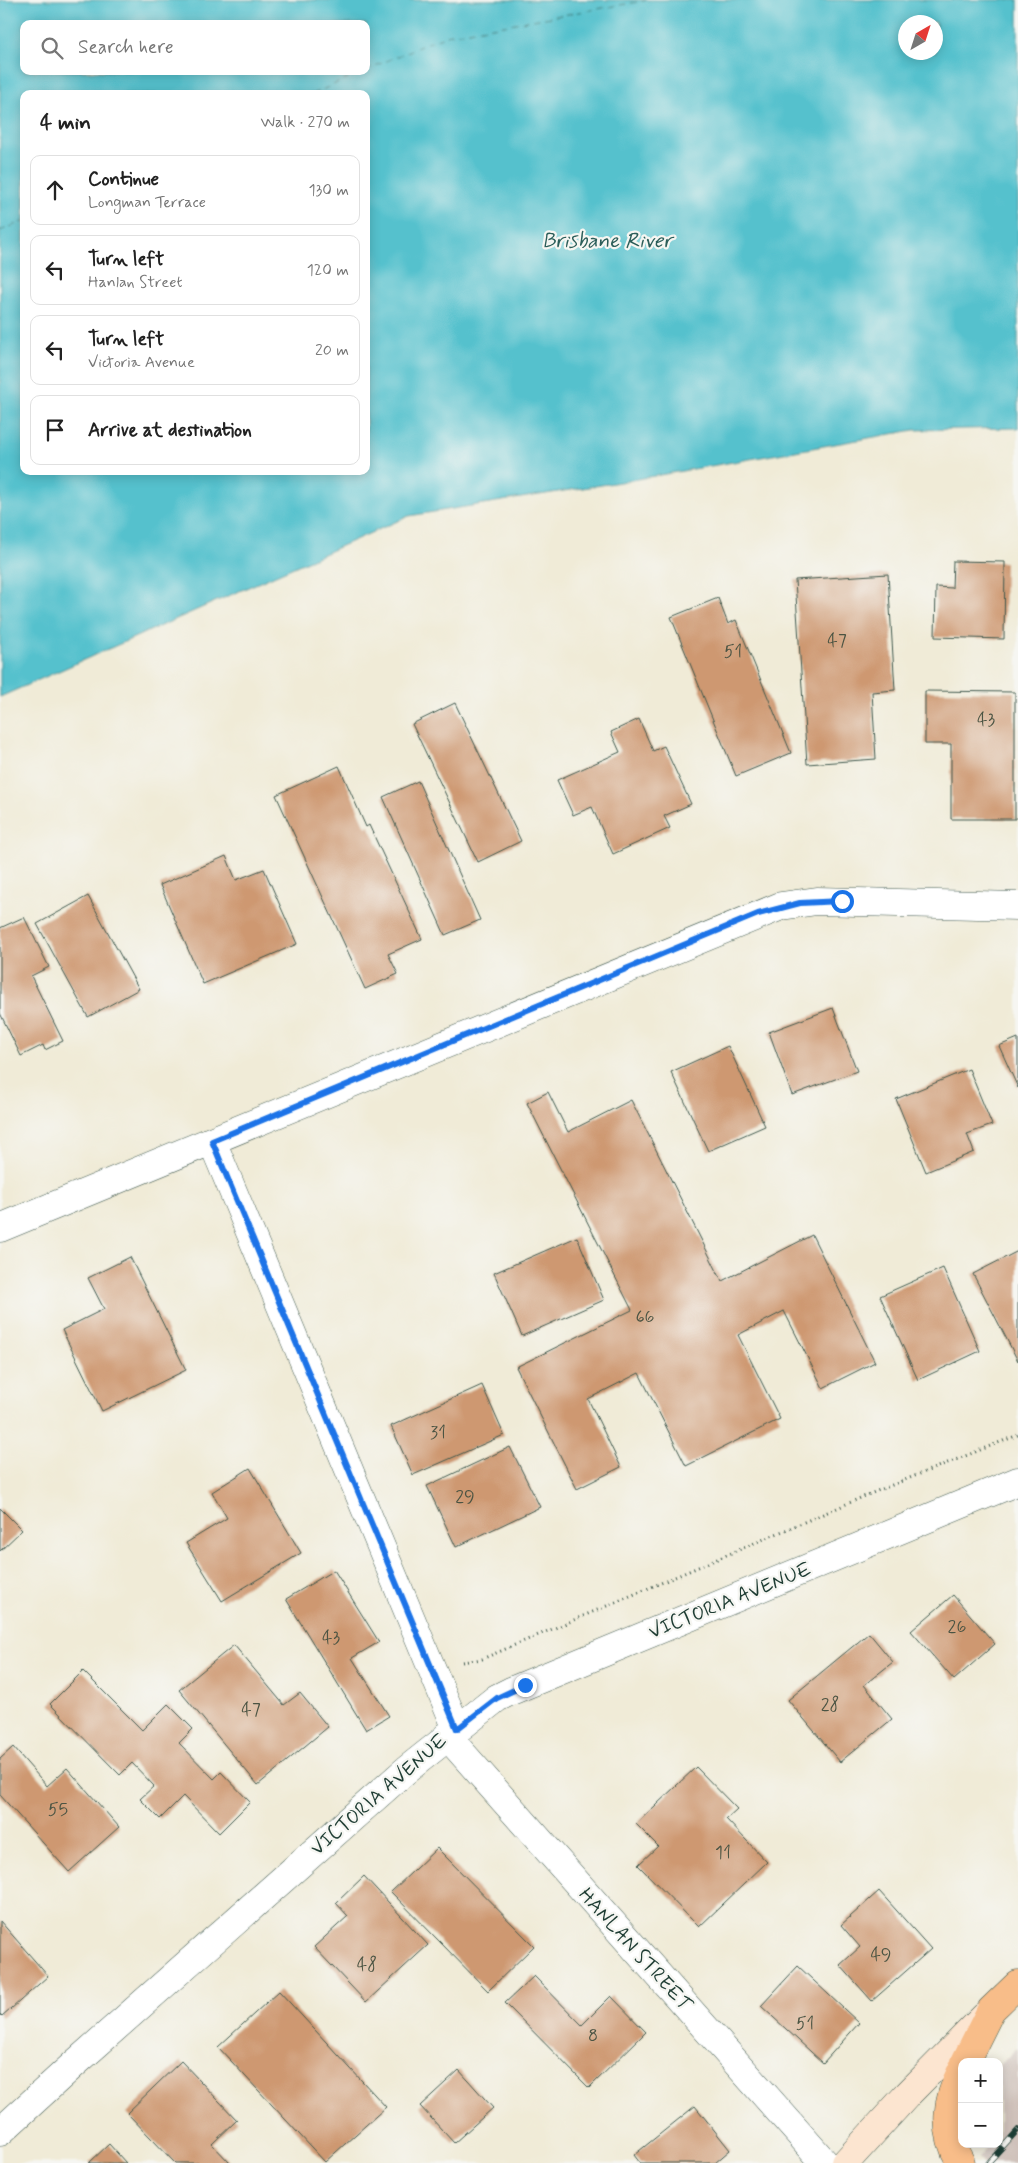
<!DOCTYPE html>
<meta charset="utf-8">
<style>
:root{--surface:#fff;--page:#f6f6f6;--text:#222;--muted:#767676;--line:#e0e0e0}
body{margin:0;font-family:Mynerve,sans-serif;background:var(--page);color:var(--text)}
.controls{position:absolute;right:15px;bottom:15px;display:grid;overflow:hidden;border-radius:10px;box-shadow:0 2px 12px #0003}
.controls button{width:45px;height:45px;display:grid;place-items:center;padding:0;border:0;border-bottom:1px solid var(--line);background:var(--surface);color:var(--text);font:25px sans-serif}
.compass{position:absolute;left:898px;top:15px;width:45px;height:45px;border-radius:50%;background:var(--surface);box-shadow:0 2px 12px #0003;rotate:39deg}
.stop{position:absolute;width:15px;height:15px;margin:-11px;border:4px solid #1a73e8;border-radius:50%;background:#fff}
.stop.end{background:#1a73e8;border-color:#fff;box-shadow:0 1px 5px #0008}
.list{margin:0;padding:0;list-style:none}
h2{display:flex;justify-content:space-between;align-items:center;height:65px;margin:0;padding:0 20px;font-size:21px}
h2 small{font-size:16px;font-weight:400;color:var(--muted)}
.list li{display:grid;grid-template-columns:32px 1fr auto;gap:15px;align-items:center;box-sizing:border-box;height:70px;margin:0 10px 10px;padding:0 10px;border:1px solid var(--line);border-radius:10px}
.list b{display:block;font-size:19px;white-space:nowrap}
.list p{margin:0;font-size:16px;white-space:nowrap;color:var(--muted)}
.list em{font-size:16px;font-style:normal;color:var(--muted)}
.icon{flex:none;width:28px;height:28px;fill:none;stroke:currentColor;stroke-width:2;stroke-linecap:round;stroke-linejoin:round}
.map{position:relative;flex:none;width:1018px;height:2163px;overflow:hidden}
.search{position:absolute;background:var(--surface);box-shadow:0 2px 12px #0003;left:20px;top:20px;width:350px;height:55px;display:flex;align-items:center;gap:12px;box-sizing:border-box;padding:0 18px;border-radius:10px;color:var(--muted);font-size:19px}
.panel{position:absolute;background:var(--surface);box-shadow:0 2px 12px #0003;left:20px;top:90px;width:350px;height:385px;border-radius:10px}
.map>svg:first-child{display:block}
.industrial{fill:#cfc1ba}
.water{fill:#54c1cd;stroke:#3a7f80;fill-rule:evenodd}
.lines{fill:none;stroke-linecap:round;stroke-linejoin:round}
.ferry{stroke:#2c5e5a;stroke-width:1;stroke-dasharray:6 5;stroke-linecap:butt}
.building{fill:#ce9871}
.street-casing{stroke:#3e574c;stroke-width:29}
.secondary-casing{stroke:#3e574c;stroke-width:29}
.primary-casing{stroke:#3e574c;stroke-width:29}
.path{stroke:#3e574c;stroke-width:3;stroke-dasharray:1 4;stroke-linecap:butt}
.street{stroke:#fff;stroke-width:28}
.secondary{stroke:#fce5d0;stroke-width:28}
.primary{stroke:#f8bd89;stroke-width:28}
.rail-casing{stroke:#1f3d34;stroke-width:5.5}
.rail{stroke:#f6f6f2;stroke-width:4;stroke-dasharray:11;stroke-linecap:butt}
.route{stroke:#1a73e8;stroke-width:6}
.labels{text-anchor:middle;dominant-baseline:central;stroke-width:4.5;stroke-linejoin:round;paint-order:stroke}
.number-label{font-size:18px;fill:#4b5443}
.street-label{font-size:20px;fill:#1f3d34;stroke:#f6f6f2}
.water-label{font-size:21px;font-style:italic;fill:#2c5e5a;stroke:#f6f6f2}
</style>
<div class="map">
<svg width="1018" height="2163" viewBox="0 0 1018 2163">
<rect width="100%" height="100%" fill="#f6f6f2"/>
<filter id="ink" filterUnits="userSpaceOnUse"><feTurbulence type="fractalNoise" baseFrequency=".02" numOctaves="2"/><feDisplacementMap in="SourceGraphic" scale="10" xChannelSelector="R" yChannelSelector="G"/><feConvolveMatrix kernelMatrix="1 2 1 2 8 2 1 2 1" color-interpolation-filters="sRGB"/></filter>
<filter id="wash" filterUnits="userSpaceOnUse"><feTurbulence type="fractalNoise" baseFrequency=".0096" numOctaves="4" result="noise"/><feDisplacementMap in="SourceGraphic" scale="20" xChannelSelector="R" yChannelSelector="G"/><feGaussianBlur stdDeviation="1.12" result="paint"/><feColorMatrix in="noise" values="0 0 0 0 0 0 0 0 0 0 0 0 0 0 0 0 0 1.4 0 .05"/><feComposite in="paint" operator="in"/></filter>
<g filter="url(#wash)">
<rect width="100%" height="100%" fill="#f0ebd7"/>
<path class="industrial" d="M1018,2047V2163H983L978,2158L987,2148L986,2144H999V2065Z"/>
<path class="water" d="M0,0H1018V428L914,430L620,482L409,516L0,697ZM906,22H936V52H906ZM24,24H366V71H24ZM24,94H366V471H24Z"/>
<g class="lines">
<path class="ferry" d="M366,70L446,35L649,0
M313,94L364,71
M0,231L24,221"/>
</g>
<g id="blocks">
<path class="building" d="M953,561L1005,562L1004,639L935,637L936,587L952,588Z
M888,574L895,690L872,692L876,759L807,764L795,580Z
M718,598L728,624L736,620L791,753L736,776L671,617Z
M925,691L1015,692V819H951V744H925Z
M455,703L521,841L478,862L412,724Z
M639,719L653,751L664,746L691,804L664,816L670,828L613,854L592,807L573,815L557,780L620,752L611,732Z
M339,766L366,827L369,825L422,939L388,954L398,974L365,989L276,795Z
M418,781L480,920L445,935L383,797Z
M226,856L236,880L264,869L297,944L203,984L160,885Z
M88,896L139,989L88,1017L37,924Z
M24,917L49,967L31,976L63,1041L45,1050L43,1045L21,1056L0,1013V928Z
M833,1008L857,1071L792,1095L769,1032Z
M1018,1038V1088L999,1046Z
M728,1046L765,1126L708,1151L671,1072Z
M969,1069L992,1125L967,1134L974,1152L926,1172L896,1099Z
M548,1092L568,1132L631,1100L722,1281L812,1235L875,1362L823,1388L784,1311L738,1335L780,1419L686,1466L639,1373L588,1399L621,1467L577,1489L516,1367L632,1310L527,1103Z
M577,1237L604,1300L522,1336L494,1273Z
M1018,1251V1361L973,1274Z
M130,1257L186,1370L102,1411L62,1330L104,1309L88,1278Z
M943,1268L980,1351L918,1380L880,1296Z
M482,1385L504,1435L413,1475L391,1426Z
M510,1447L540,1507L456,1547L427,1486Z
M250,1468L301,1553L222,1601L186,1543L227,1518L212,1492Z
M0,1508L22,1530L0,1551Z
M334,1570L379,1642L352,1658L389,1716L366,1730L286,1599Z
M953,1595L995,1644L954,1680L911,1631Z
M869,1633L893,1662L864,1685L892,1719L840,1762L788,1700Z
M234,1645L284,1705L300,1693L328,1727L258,1785L179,1690Z
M83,1671L142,1730L168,1704L193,1729L179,1743L214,1779L221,1772L250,1802L219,1833L183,1796L160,1819L140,1799L154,1786L132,1763L120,1775L50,1704Z
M13,1747L47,1786L67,1768L119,1827L69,1872L0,1795V1759Z
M696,1767L737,1809L726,1819L767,1862L699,1927L638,1865L658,1846L636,1824Z
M437,1848L534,1946L488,1991L391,1892Z
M364,1876L428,1945L366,2002L314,1947L348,1916L336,1903Z
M879,1891L931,1949L872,2001L840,1965L860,1947L841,1925Z
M0,1921L48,1976L2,2017L0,2015Z
M798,1966L859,2023L823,2063L761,2006Z
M534,1976L582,2025L611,1996L646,2032L589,2088L505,2003Z
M279,1991L386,2107L325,2162L218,2047Z
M181,2061L237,2120L212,2144L230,2163H175L127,2113Z
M459,2070L493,2108L454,2143L420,2106Z
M695,2106L730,2150L715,2163H640L634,2155Z
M109,2144L126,2163H89Z"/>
</g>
</g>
<g filter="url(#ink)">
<use href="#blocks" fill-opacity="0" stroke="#3e574c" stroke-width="1"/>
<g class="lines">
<g class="street-casing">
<path id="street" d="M212,1141L457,1729
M0,1228L781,906L817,901L1018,906
M447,1736L825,2163
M0,2132L72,2066L405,1771L497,1698L511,1691L1018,1481"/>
</g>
<g class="secondary-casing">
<path id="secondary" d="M845,2163L908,2094L985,2016"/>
</g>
<g class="primary-casing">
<path id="primary" d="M965,2062L991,2010L1018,1984
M961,2163C942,2131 946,2101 962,2069"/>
</g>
<path class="path" d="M462,1662L482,1659L877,1491L1018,1435"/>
<use href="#street" class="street"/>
<use href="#secondary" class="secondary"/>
<use href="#primary" class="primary"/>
<g class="rail-casing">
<path id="rail" d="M988,2163L1018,2130"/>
</g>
<use href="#rail" class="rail"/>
</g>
</g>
<g class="lines" filter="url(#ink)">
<path class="route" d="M525,1685L497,1698L457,1729L212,1141L758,914L800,903L842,901"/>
</g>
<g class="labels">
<g class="number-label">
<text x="837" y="641">47</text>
<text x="733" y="652">51</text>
<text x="986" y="720">43</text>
<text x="645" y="1317">66</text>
<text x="438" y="1433">31</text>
<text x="465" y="1497">29</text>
<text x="957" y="1627">26</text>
<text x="331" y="1638">43</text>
<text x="830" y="1705">28</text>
<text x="251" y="1710">47</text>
<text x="58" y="1810">55</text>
<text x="723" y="1853">11</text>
<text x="881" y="1955">49</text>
<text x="367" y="1965">48</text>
<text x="805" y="2024">51</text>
<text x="593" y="2036">8</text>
</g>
<g class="street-label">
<text transform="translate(730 1601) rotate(-22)">VICTORIA AVENUE</text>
<text transform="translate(379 1795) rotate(-41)">VICTORIA AVENUE</text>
<text transform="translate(635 1950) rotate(48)">HANLAN STREET</text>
</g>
<g class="water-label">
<text x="607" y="241">Brisbane River</text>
</g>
</g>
</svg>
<div class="controls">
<button>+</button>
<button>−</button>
</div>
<svg class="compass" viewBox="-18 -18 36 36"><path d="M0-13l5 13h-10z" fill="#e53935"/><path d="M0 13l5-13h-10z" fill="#767676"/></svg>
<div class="stop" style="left:842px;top:901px"></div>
<div class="stop end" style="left:525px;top:1685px"></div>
<div class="search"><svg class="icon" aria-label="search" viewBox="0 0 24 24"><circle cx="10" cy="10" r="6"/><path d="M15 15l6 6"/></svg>Search here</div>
<section class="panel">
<h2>4 min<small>Walk · 270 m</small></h2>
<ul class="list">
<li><svg class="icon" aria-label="ahead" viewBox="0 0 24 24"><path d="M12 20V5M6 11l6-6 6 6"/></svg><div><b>Continue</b><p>Longman Terrace</p></div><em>130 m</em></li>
<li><svg class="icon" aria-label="left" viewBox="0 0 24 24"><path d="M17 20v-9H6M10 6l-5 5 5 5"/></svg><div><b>Turn left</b><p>Hanlan Street</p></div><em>120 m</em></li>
<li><svg class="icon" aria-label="left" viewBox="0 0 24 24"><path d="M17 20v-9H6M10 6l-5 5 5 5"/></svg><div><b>Turn left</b><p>Victoria Avenue</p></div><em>20 m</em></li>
<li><svg class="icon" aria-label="arrive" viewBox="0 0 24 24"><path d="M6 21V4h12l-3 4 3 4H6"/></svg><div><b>Arrive at destination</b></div></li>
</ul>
</section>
</div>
